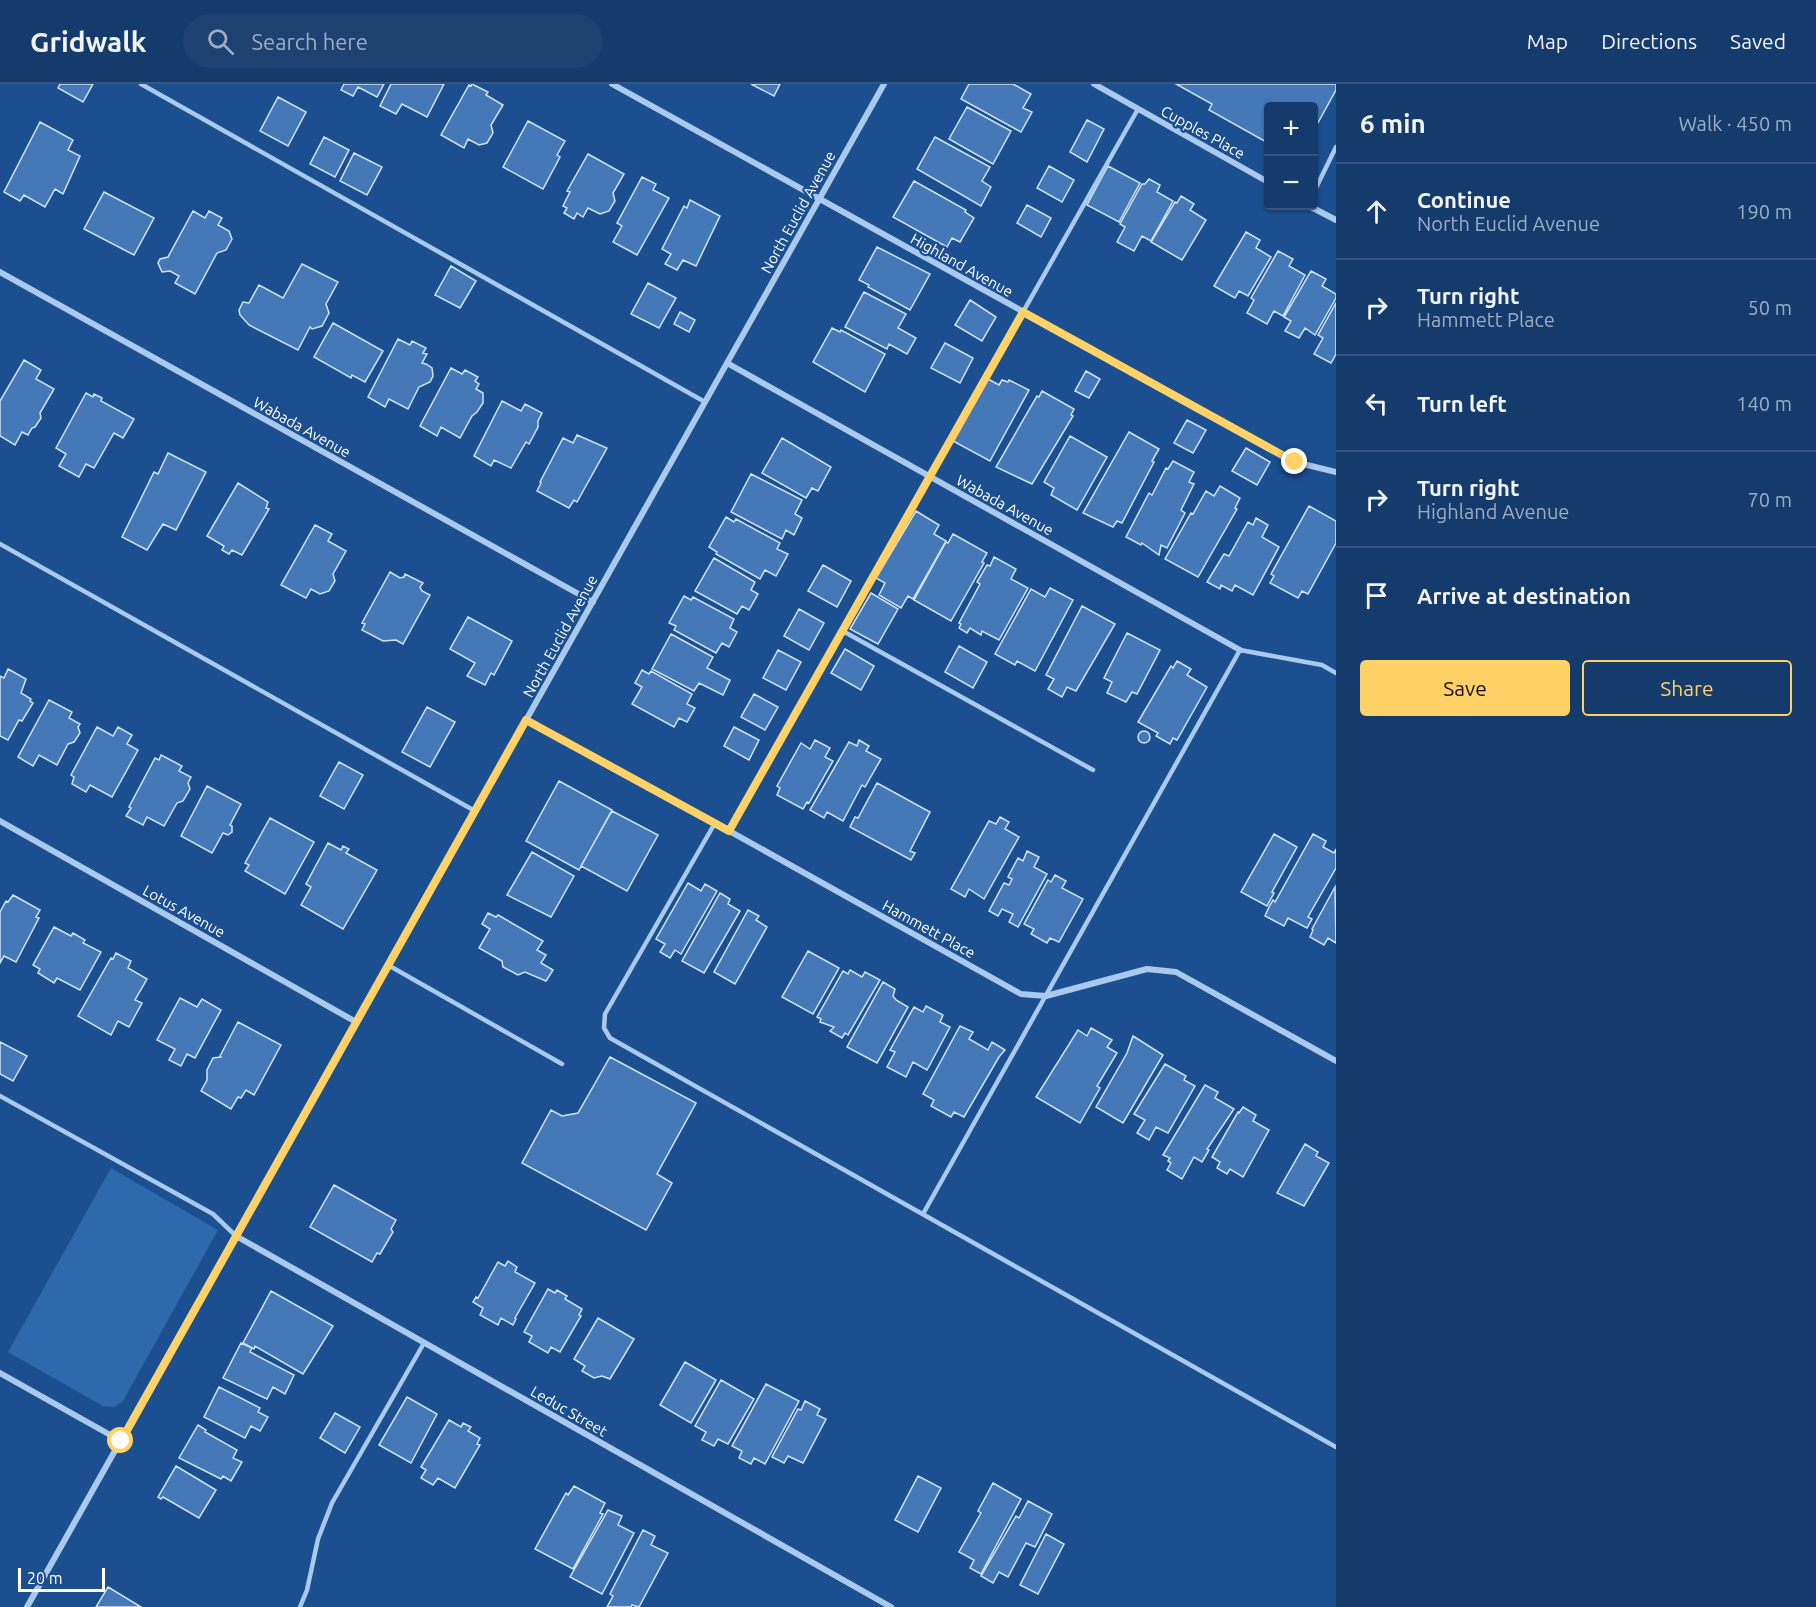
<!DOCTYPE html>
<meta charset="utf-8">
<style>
:root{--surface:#143b6b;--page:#1d4271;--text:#f1f3f6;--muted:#9dadc1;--line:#33557e;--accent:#ffd166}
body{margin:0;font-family:Ubuntu,sans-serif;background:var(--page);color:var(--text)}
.controls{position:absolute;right:18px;top:18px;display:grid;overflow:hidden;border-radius:6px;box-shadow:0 2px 4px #0004}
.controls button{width:54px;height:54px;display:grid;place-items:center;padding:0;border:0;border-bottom:2px solid var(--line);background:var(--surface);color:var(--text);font:30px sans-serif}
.scale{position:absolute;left:18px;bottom:15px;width:87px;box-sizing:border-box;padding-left:6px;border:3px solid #fff;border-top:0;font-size:16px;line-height:21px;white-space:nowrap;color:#fff;-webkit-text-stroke:4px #1b4f8f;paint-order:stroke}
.stop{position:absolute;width:18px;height:18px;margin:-14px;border:4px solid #ffd166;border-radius:50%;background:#fff}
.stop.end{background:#ffd166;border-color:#fff;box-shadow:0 2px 6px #0008}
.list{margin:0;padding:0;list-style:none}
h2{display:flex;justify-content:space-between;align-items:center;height:78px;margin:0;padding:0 24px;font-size:26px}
h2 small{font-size:20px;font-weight:400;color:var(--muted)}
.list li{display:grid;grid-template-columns:39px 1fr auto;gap:18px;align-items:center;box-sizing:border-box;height:96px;padding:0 24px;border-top:2px solid var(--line)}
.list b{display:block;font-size:22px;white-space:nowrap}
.list p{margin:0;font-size:20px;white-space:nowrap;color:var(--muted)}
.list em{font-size:20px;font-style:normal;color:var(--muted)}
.actions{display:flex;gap:12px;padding:18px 24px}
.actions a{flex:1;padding:14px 0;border:2px solid var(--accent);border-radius:6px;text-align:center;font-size:21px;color:var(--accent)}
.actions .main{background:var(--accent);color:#111}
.icon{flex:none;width:33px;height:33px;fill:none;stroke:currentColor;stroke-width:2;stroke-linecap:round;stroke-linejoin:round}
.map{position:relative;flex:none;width:1336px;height:1523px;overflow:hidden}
header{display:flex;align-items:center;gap:36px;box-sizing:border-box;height:84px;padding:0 30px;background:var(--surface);border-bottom:2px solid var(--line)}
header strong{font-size:28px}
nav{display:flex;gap:33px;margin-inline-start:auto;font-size:21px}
.search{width:420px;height:54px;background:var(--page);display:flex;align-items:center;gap:15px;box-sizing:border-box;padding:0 21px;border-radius:33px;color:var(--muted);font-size:22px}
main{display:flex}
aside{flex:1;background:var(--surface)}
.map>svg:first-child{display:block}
.green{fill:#2e69ad}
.building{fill:#4478b7;stroke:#cfe3fa;stroke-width:1.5}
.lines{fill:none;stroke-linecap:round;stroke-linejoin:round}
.service{stroke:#a9c9ee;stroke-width:4.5}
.minor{stroke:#a9c9ee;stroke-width:6}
.route{stroke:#ffd166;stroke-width:8}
.labels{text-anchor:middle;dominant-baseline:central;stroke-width:4.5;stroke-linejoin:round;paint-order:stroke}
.street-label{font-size:15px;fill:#fff;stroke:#1b4f8f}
</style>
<header>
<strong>Gridwalk</strong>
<div class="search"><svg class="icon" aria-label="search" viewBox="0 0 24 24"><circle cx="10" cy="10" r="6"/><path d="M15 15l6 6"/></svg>Search here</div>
<nav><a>Map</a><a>Directions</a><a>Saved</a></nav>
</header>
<main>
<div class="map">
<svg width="1336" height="1523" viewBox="0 0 1336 1523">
<rect width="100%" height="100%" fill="#1b4f8f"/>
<path class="green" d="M111,1084L218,1146L123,1317L114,1323L103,1322L8,1268Z"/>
<path class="building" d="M60,0H93L83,18L58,4Z
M344,0H384L377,13L358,3L353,12L341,6Z
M391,0H444L427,33L402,20L396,30L380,22Z
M472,0L488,8L486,11L503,21L491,41L493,49L487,59L479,61L468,55L464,64L441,51L469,1L471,2Z
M751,0H780L774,12Z
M969,0H1013L1031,10L1023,24L1032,28L1021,48L961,15Z
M1176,0H1336V6L1314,46V22H1268V59L1209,26L1212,20Z
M278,13L306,28L288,62L260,47Z
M967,23L1011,47L993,80L949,55Z
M1087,36L1104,45L1087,78L1070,68Z
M528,37L565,57L557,71L560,73L543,105L503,83Z
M40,38L73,56L68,66L80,72L63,110L55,105L45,123L24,111L20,117L4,108Z
M324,53L349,66L335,93L310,80Z
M935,53L990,83L982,97L991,103L981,122L917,85Z
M354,69L382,83L367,111L340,97Z
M588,70L624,90L613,109L615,117L609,127L600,130L588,124L583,133L577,129L574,135L564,129L567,124L563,122L570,108L567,107Z
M1049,82L1074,96L1062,118L1037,104Z
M1108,82L1140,99L1119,138L1087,121Z
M642,93L656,100L653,106L669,114L637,171L613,158L622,142L617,139Z
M1149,95L1160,101L1157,108L1173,117L1151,157L1142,152L1134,167L1117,158L1125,143L1120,140L1142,100H1145Z
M914,97L966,126L965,128L974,134L960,158L952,154L947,163L893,133Z
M104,108L154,134L134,171L84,145Z
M1181,112L1194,120L1190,126L1206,136L1182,176L1151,158L1175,118L1177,119Z
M690,116L720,132L696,182L683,176L677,186L665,180L671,170L662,165L684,122L687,124Z
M1027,121L1051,134L1041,153L1017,139Z
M193,127L205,134L209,127L222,134L218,141L229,147L232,155L226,166L217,169L195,210L175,199L179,192L170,187L162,188L158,179L160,175L168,173Z
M1246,148L1260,156L1256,164L1271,173L1248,212L1239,207L1235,214L1214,202Z
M877,163L930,190L910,226L868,203L869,201L859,196Z
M1278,167L1293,175L1289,182L1305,191L1283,232L1274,227L1267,240L1247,229L1254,216L1251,214Z
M302,180L338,198L326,220L329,229L322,242L312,245L310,243L298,266L249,241L240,231L239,226L243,218L249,219L259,201L283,214Z
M451,182L476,197L460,224L435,211Z
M1311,187L1326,195L1322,202L1336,210V214L1315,251L1305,244L1299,254L1285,247L1291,237L1284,233Z
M648,199L676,214L659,244L631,230Z
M864,208L906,230L898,244L916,254L907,270L889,260L887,265L845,243Z
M970,216L996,233L982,257L955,241Z
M1336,219V270L1331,279L1314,270L1323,254L1318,251Z
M680,228L695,236L689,248L674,240Z
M333,239L383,267L365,298L352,291L351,294L314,273Z
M832,244L840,248L841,246L885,270L865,308L813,278Z
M398,255L410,261L412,257L426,264L423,269L427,270L422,279L426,280L432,284L433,292L430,298L419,303L408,325L389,315L385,323L368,313Z
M945,259L973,274L960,299L931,284Z
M24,276L41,286L36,295L54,305L40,329L41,334L35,343L32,344L28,351L22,348L15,361L0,352V317Z
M451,284L462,290L465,286L478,293L475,297L479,300L476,305L483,309V319L477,328L472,332L460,354L441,343L437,352L420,342Z
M1086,287L1100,295L1089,314L1075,307Z
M988,295L999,301L1002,296L1008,298L1009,296L1029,306L990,377L953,357Z
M1042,307L1074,325L1071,331L1073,332L1032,400L996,383L1037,312L1039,313Z
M86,309L93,313L94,310L102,314L101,317L134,335L123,354L114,349L94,384L86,380L79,393L59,382L66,370L56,364Z
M502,317L521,327L525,320L542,329L538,337V343L529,360L526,358L511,384L494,376L491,382L474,372Z
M1187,336L1206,346L1193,369L1174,359Z
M1129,348L1159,365L1152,377L1154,378L1122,439L1117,437L1113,443L1083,429Z
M577,351L607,364L577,418L574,416L569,424L537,407L541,399L540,398L563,354L573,359Z
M1070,352L1107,373L1077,426L1051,411L1054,404L1044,398Z
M782,354L831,383L818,407L812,404L806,414L762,389Z
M1246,364L1270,378L1257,401L1232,387Z
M168,369L206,388L176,446L163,440L147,466L122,453L154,388L158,390Z
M1173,377L1194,388L1189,398L1194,400L1181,426L1185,429L1167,464L1161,461L1159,471L1142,459L1141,461L1126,453L1149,409L1152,411L1166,384L1168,385Z
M751,390L802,416L795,430L802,434L794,451L786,446L782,455L731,428Z
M238,399L268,418L266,424L269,425L242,471L232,466L229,470L222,466L224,462L207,452Z
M1220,402L1240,414L1235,424L1237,425L1198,493L1165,475L1191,429L1193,430L1206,407L1214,412Z
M1309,422L1336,437V459L1308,510L1302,507L1298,514L1270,499L1274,492L1271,490Z
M916,427L939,441L934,450L946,457L913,515L908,512L901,524L879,511L885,499L876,494Z
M726,433L734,438L736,435L780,459L777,465L788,470L776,492L765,486L760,495L716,470L717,468L709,463Z
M1256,434L1268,441L1262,453L1279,463L1253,511L1235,501L1232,507L1221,501L1220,505L1207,498L1224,470L1229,472L1248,438L1253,441Z
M315,441L332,450L328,457L346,467L333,490L335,497L329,507L320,510L311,505L306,514L281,501Z
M953,450L987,469L982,478L984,479L951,537L914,516L946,458L948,459Z
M994,473L1016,485L1011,495L1028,504L999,556L982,547L981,551L970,544L967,549L959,544L961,540L959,539L980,500L977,498L987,481L990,482Z
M714,474L755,498L751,506L758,510L749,526L742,522L737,530L695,507Z
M823,481L851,497L837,523L808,507Z
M390,488L400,494L404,493L405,490L423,499L420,503L422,507L430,511L403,560L396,556L383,557L362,546L365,540L362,539Z
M1050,504L1073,516L1035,587L1017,577L1015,581L995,570L1031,505L1045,513Z
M871,509L898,525L878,560L850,545Z
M684,512L691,516L693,513L734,535L730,544L737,548L729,563L722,559L716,569L674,546L676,542L669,539Z
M1082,522L1115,540L1076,607L1067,603L1062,613L1048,605L1054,595L1046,591Z
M799,525L824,539L809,566L784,552Z
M468,533L512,557L494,591L491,589L485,601L467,592L475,579L450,565Z
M1127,549L1160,566L1137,610L1132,608L1126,618L1107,609L1112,598L1104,594Z
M671,550L713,573L707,584L730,596L723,611L699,599L694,607L652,585Z
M959,562L987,578L973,604L945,588Z
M845,565L874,582L861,606L831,589Z
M778,566L801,578L786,606L763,594Z
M1177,577L1191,585L1187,591L1207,603L1177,656L1173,654L1170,660L1156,652L1158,649L1138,638L1171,582L1173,584Z
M8,585L26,595L21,609L31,615L30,617L33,619L22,637L19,636L8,656L0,652V592L4,594Z
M642,586L649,590L651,587L692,610L687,620L695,624L687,638L679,634L674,643L632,620L642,603L635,599Z
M754,610L778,623L765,646L741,633Z
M49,616L72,628L69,634L80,640L78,643L80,649L74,658L68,660L57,681L39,671L33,682L18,673Z
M427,623L455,638L430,683L402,668Z
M97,643L113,652L118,643L132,651L127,660L138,666L112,713L90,701L86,708L72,700L74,693L71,691Z
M734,643L759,656L749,676L724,662Z
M1138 653a6 6 0 1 1 12 0a6 6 0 1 1-12 0Z
M815,656L830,664L825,673L833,677L809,719L807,718L803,725L777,711L780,704L777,702L801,659L810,665Z
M859,656L869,662L866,667L881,675L865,703L862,701L843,737L827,728L824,734L810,726L849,658L857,662Z
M161,671L182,682L179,687L191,693L188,699L190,705L183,717L177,719L164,742L147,733L143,741L126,732L131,724L129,723L155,674L159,676Z
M339,678L363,691L344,725L320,712Z
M559,697L612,726L579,786L526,757Z
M877,699L930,728L910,767L915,769L911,776L850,743L855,733L858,734Z
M207,702L241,720L230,741L232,742V748L228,751L223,749L212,769L181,752Z
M612,727L658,751L627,807L581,782Z
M1000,733L1009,738L1005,745L1019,753L984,815L969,805L965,813L951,805L989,737L996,740Z
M270,734L314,758L285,810L245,787L249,781L245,779Z
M1274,750L1297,763L1272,808L1274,809L1267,822L1241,808Z
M1313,750L1326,757L1323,763L1334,769L1336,765V784L1308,833L1312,835L1307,844L1288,834L1284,842L1265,832L1269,823L1273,816L1275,818Z
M328,759L341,766L343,762L349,765L346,769L377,786L343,845L301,821L311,803L306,800Z
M1027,767L1039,773L1034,783L1047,790L1018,843L1009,838L1013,830L1002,825L998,832L989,827L1004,799L1009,801L1012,795L1008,793L1018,774L1023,777Z
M532,768L574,792L551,833L507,811Z
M1055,791L1066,797L1062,804L1083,815L1059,858L1050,854L1047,859L1031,850L1034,845L1024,840L1048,796L1051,798Z
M688,799L701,807L705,800L717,807L681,870L675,866L670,874L660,868L665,860L656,855Z
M1335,803L1336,859L1328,854L1324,861L1310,853L1313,846L1312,845Z
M720,809L730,815L728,820L740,827L704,889L682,877Z
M13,811L40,826L36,833L39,834L16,878L4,872L0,879V828L6,817L8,818Z
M748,826L759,832L756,836L767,843L735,900L714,888Z
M488,829L496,833L498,831L543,857L537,866L546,871L541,879L553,886L546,897L525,888L518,891L503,883L502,877L479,864L490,845L482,840Z
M54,843L71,852L73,849L85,856L83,859L101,868L80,906L57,894L54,899L38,889L40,885L33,881Z
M808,867L839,884L813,930L782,913Z
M116,869L131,877L128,884L147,895L135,916L142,919L129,943L118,937L111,951L78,932L111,874L113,875Z
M850,886L862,893L865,888L880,896L848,951L845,949L842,954L830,947L834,943L820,938L821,935L817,933L843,887L848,890Z
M883,898L895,905L893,912L896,916L908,923L877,979L847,963Z
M180,914L197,923L202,915L221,926L195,974L187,970L181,982L169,976L175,965L157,956Z
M926,922L943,931L940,938L950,943L927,986L913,978L906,993L887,983L895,968L890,966L914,923L923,928Z
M238,938L281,961L254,1011L246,1006L241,1014L238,1013L231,1025L201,1007L207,996V986L213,974L221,973L220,972Z
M960,942L973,948L969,955L988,966L992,958L1005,966L999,973L964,1033L954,1028L951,1033L931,1022L934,1016L923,1010Z
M1091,944L1112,956L1107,963L1117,969L1097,1002L1100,1004L1080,1039L1036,1013L1078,946L1087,952Z
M1133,952L1163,971L1123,1039L1096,1023L1127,969Z
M0,958L27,972L13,997L0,990Z
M610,973L696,1019L657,1090L672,1099L646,1146L522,1079L551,1026L562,1032L578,1029Z
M1165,980L1186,992L1184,996L1195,1002L1168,1049L1156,1043L1149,1056L1137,1049L1145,1036L1134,1030Z
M1205,1001L1218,1008L1215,1014L1234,1025L1207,1065L1209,1066L1202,1078L1194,1073L1182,1095L1167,1086L1171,1079L1168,1077L1170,1074L1163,1071Z
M1243,1023L1256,1031L1253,1037L1269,1046L1243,1093L1230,1085L1227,1090L1217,1084L1220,1078L1212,1073L1238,1028L1239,1029Z
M1305,1060L1318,1068L1316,1072L1329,1079L1304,1122L1277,1109Z
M334,1101L396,1136L391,1145L393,1148L380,1170L377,1169L372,1178L310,1143Z
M508,1177L517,1183L515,1188L535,1199L515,1234L516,1235L513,1241L501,1234L498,1241L480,1231L483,1224L473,1218L476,1213L478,1214L498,1178L505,1182Z
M548,1205L555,1209L557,1206L567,1212L565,1215L582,1225L579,1231L581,1232L560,1268L551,1263L548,1269L529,1258L532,1252L524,1248Z
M271,1207L333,1242L303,1290L255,1262L254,1265L243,1259Z
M598,1234L634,1255L610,1295L602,1292L594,1294L582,1287L585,1282L574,1275Z
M241,1259L252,1264L250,1268L294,1291L285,1310L273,1303L267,1315L223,1294Z
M685,1278L716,1296L691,1339L660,1321Z
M721,1296L754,1315L728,1360L718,1355L714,1362L702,1356L706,1348L695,1342Z
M766,1300L799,1317L765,1380L754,1374L751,1380L739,1374L742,1367L732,1362Z
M219,1303L260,1324L258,1328L268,1333L260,1347L251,1342L245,1354L204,1333Z
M407,1313L437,1330L411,1379L379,1361Z
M805,1317L820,1325L817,1331L826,1335L803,1379L788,1372L784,1379L772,1373L798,1325L801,1326Z
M335,1329L360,1343L345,1369L320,1354Z
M449,1336L461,1343L463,1339L471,1343L468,1347L480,1354L477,1360L480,1361L455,1404L438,1394L433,1401L421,1394L426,1386L421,1383Z
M198,1341L206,1346L205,1348L237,1366L233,1374L242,1378L231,1397L223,1392L221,1395L179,1374Z
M176,1382L216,1406L199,1434L163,1413L161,1415L158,1413Z
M918,1392L941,1404L918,1448L895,1436Z
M993,1399L1021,1415L981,1490L970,1484L974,1476L959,1468L981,1429L978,1427Z
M574,1402L605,1419L600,1429L603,1430L573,1485L535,1465L566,1409L568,1411Z
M1028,1417L1052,1430L1035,1463L1026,1459L1008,1493L999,1488L993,1499L981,1492L1016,1432L1019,1434Z
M608,1426L622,1432L618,1441L634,1449L602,1510L570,1493Z
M643,1446L655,1452L651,1461L668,1469L639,1523L632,1521L631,1523H607L613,1512L610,1510Z
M1046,1450L1064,1460L1038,1510L1020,1501Z
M108,1503L141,1523H96Z"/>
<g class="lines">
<path class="service" d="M141,0L705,318
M1314,108L1336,63
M0,460L475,727
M841,546L1093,686
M715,739L605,930L604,944L610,954L1336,1363
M729,747L1138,25
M388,881L562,980
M0,1012L213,1130L236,1152
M923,1130L1240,566L1322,581L1336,589
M300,1523L307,1506L318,1455L332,1419L424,1259"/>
<path class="minor" d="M612,0L1295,378L1336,388
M1094,0L1268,98
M1309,122L1336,136
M0,188L593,518
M727,279L1240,566
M526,636L715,739L1021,910L1046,912L1147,885L1176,888L1336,977
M0,737L356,938
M236,1152L891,1523
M0,1289L121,1357
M27,1523L884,0"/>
</g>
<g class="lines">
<path class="route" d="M121,1357L526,636L729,747C826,574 926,402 1023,228L1295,378"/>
</g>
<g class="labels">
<g class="street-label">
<text transform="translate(1203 48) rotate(29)">Cupples Place</text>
<text transform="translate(798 128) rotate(-61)">North Euclid Avenue</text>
<text transform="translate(962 181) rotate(29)">Highland Avenue</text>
<text transform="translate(302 343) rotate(29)">Wabada Avenue</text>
<text transform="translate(1005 421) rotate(29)">Wabada Avenue</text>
<text transform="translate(560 552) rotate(-61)">North Euclid Avenue</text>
<text transform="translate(184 827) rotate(29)">Lotus Avenue</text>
<text transform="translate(929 845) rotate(29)">Hammett Place</text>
<text transform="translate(569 1327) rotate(30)">Leduc Street</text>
</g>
</g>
</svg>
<div class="controls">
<button>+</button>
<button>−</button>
</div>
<div class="scale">20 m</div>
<div class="stop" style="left:121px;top:1357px"></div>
<div class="stop end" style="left:1295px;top:378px"></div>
</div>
<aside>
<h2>6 min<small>Walk · 450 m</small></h2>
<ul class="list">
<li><svg class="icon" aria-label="ahead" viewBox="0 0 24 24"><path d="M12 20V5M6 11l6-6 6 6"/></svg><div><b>Continue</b><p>North Euclid Avenue</p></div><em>190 m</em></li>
<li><svg class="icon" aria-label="right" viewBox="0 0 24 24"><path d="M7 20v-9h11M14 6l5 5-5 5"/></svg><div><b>Turn right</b><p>Hammett Place</p></div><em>50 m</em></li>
<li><svg class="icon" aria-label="left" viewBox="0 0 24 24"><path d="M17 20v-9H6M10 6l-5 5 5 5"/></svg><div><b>Turn left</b></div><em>140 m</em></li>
<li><svg class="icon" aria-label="right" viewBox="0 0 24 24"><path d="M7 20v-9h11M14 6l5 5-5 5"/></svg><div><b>Turn right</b><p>Highland Avenue</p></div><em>70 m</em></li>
<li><svg class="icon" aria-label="arrive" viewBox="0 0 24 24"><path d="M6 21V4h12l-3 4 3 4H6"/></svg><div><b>Arrive at destination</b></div></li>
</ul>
<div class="actions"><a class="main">Save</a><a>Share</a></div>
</aside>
</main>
